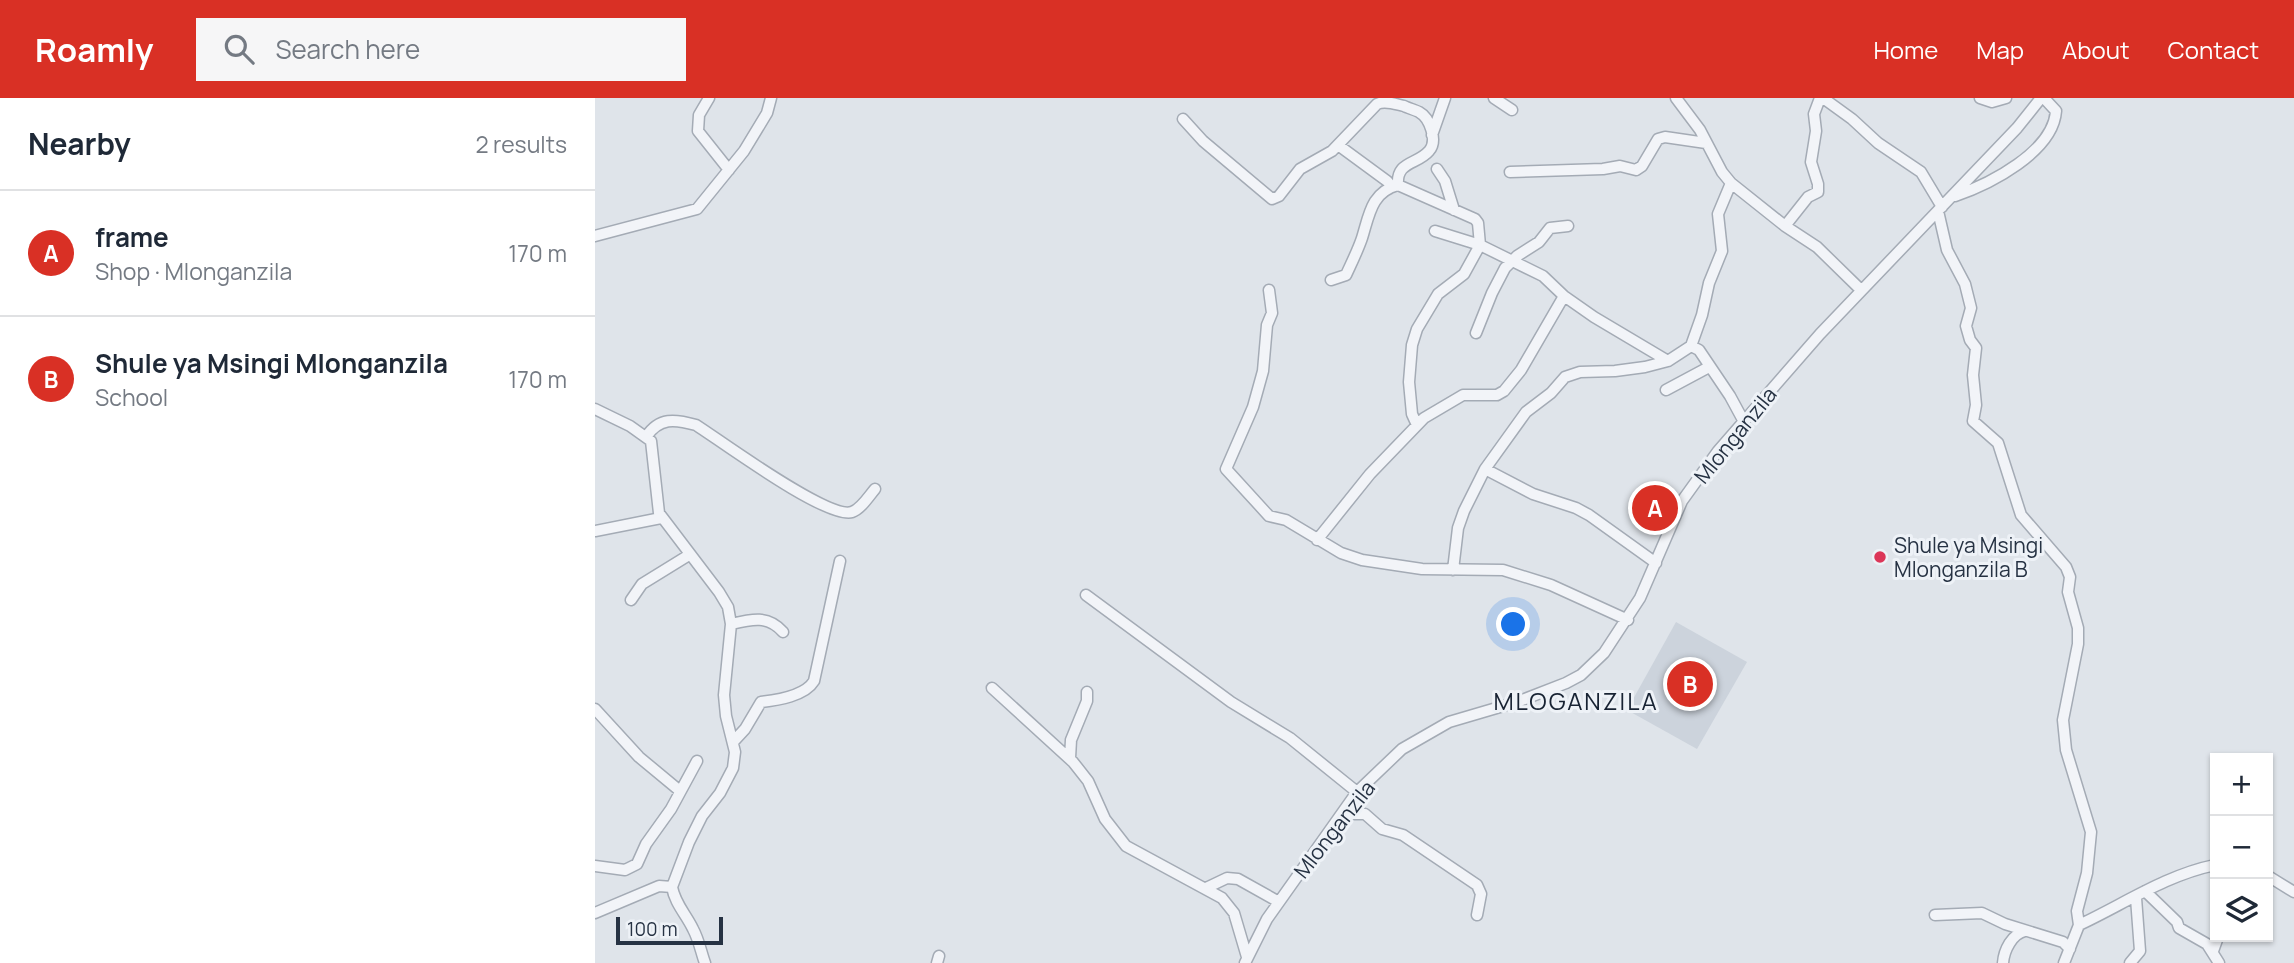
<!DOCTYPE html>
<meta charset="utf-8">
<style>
:root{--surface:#fff;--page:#f6f6f7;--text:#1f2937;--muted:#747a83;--line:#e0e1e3;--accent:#d93025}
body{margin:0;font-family:Manrope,sans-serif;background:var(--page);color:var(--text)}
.controls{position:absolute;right:21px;bottom:21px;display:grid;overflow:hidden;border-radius:0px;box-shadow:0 2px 5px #0004}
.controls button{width:63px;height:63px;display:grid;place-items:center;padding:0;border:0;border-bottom:2px solid var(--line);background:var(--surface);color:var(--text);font:35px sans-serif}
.scale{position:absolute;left:21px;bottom:18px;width:107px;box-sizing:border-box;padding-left:7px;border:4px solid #263243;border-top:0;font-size:19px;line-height:24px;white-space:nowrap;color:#263243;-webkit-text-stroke:5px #eef2f7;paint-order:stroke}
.you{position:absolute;left:919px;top:527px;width:24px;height:24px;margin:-18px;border:5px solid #fff;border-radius:50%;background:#1a73e8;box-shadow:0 0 0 10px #1a73e833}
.badge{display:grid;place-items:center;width:46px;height:46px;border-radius:50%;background:var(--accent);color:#fff;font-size:23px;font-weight:700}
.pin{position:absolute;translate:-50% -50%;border:4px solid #fff;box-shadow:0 2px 7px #0006}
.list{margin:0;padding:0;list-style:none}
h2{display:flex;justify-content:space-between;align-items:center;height:91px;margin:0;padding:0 28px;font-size:30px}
h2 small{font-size:23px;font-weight:400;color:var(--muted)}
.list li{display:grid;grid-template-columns:46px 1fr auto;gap:21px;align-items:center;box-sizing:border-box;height:126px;padding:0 28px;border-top:2px solid var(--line)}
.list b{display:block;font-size:26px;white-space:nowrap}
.list p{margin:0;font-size:23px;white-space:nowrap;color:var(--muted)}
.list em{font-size:23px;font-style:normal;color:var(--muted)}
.icon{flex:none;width:38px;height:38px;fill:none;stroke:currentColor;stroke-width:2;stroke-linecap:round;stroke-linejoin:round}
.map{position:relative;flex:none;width:1699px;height:865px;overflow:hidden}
header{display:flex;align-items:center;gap:42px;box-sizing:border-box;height:98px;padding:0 35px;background:var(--accent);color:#fff}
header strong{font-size:33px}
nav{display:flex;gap:38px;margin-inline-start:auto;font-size:24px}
.search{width:490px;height:63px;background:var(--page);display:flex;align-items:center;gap:18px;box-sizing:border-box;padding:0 24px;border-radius:0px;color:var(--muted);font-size:26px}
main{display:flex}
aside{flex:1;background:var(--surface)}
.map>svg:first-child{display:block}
.built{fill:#ccd3dc}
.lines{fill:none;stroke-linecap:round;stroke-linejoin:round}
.minor-casing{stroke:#a4abb5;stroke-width:13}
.minor{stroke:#f2f4f8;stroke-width:10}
.poi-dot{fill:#dc3658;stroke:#eef2f7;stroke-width:2.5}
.labels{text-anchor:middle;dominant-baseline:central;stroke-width:6;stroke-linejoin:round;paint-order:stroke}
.street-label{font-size:21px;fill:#263243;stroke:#eef2f7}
.poi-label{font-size:21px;fill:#263243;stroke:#eef2f7;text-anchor:start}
.quarter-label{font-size:24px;letter-spacing:2px;fill:#182333;stroke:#eef2f7}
</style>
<header>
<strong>Roamly</strong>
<div class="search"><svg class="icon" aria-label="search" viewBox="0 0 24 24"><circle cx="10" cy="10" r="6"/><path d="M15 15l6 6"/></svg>Search here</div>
<nav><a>Home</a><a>Map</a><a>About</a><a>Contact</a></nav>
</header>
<main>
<aside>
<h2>Nearby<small>2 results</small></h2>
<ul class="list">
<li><span class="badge">A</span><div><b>frame</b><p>Shop · Mlonganzila</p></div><em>170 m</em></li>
<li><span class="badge">B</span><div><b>Shule ya Msingi Mlonganzila</b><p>School</p></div><em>170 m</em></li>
</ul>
</aside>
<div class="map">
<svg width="1699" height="865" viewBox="0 0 1699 865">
<rect width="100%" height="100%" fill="#dfe4ea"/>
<path class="built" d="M1081,524L1152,564L1102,651L1032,612Z"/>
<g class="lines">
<g class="minor-casing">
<path id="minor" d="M114,0L104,17L103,33L134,72
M899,0L917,12
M1081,0L1105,32L1127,74L1136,85L1190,128L1222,149L1266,192
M1228,0L1257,21L1283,45L1326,74L1347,109
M1385,0L1397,4L1411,0
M588,21L608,43L677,101L684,98L705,71L737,53L782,6C790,2 800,6 809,8C813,10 820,12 824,14C835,20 843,43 834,53C822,67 801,63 803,87
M837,37L850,0
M743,47L792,83L797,89
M842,71L850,83L859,112
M915,74L1008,71L1025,68L1041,72L1047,68L1063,41L1070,39L1111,45
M1360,98C1395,86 1458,54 1461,13L1449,0
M1343,113L1352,152L1370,186L1376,210L1371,228L1375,242L1381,250L1378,277L1381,307L1378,323L1403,345L1426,417L1471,469L1475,479L1473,494L1483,530V546L1468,622L1471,652L1496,734L1492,775L1482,813L1484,827L1469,865
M1190,128L1213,99L1223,94V86L1216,64L1221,33L1219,16L1225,0
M0,138L102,111L149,53L172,15L176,0
M736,182L751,177C756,166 763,152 767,140C774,118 776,94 803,87L880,121L883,125L885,147L948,178L969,198L999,219L1073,263
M674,192L677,215L672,227L668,273L658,309L631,371L674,418L691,422L746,455L767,462L827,471L908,472L956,487L1033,522
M881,235L897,195L910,170L922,158L944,144L955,130L973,128
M1096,248L1107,217L1114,185L1127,153L1123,116L1136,85
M1071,292L1114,269
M0,311L35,328L56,343L64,415L124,494L133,509L136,526L129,597L131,618L140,654L138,670L125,695L107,718L94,744L77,789C80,806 91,816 98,831C104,842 106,854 110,865
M822,327L817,316L814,284L817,247L822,231L843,196L869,176L885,147L840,133
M51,339C64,319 80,321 101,327C126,343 233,422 257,414C266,411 274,398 280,391
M890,371L938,396L981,410L994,417L1061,465
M0,433L66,420
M722,442L775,376L829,320L868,297H902L909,293L926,272L969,198
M858,472L863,430L869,413L890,371L931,314L956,295L970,279L985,274L1020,273L1050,269L1073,263L1096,248L1104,252L1135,298L1148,322
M491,497L636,604L695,640L762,694
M36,502L47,486L94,457
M136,526C157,521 173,517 188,534
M397,590L478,664L493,683L510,721L531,748L627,800L639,815L652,859
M0,611L44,659L85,693
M138,644L150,631L166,604C183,602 210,598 219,583L245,463
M475,660L476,642L492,603V594
M750,713L758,716H770L787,731L808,737L882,787L886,796L882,817
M0,768L30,772L42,766L51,746L76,711L102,663
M1673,778L1699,794
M611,790L632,780L643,781L684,804
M1550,793L1582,824L1584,830L1612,846L1624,865
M0,815L64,788L77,789
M1340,817L1387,815L1410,826L1468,844L1475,851
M1484,827C1529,806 1571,777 1620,767
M1618,853L1623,839
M342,865L344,858
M650,865L672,821L762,694L807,651L854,624L922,604L971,585L986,577L1009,555L1045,500L1087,403L1123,353L1225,236L1422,30L1446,0
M1408,865C1409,852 1417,836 1430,833
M1535,865L1545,853L1541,800"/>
</g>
<use href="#minor" class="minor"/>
</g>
<circle class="poi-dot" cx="1285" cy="459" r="7"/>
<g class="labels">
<g class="street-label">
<text transform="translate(1140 337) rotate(-51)">Mlonganzila</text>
<text transform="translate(739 731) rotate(-52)">Mlonganzila</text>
</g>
<g class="poi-label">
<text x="1299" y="447">Shule ya Msingi<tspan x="1299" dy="24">Mlonganzila B</tspan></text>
</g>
<g class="quarter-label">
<text x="981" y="602">MLOGANZILA</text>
</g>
</g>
</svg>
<div class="controls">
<button>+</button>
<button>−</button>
<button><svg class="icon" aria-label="layers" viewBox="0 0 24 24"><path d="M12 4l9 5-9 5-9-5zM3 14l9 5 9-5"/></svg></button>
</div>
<div class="scale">100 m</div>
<div class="you"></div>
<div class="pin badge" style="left:1060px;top:410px">A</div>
<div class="pin badge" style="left:1095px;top:586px">B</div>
</div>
</main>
